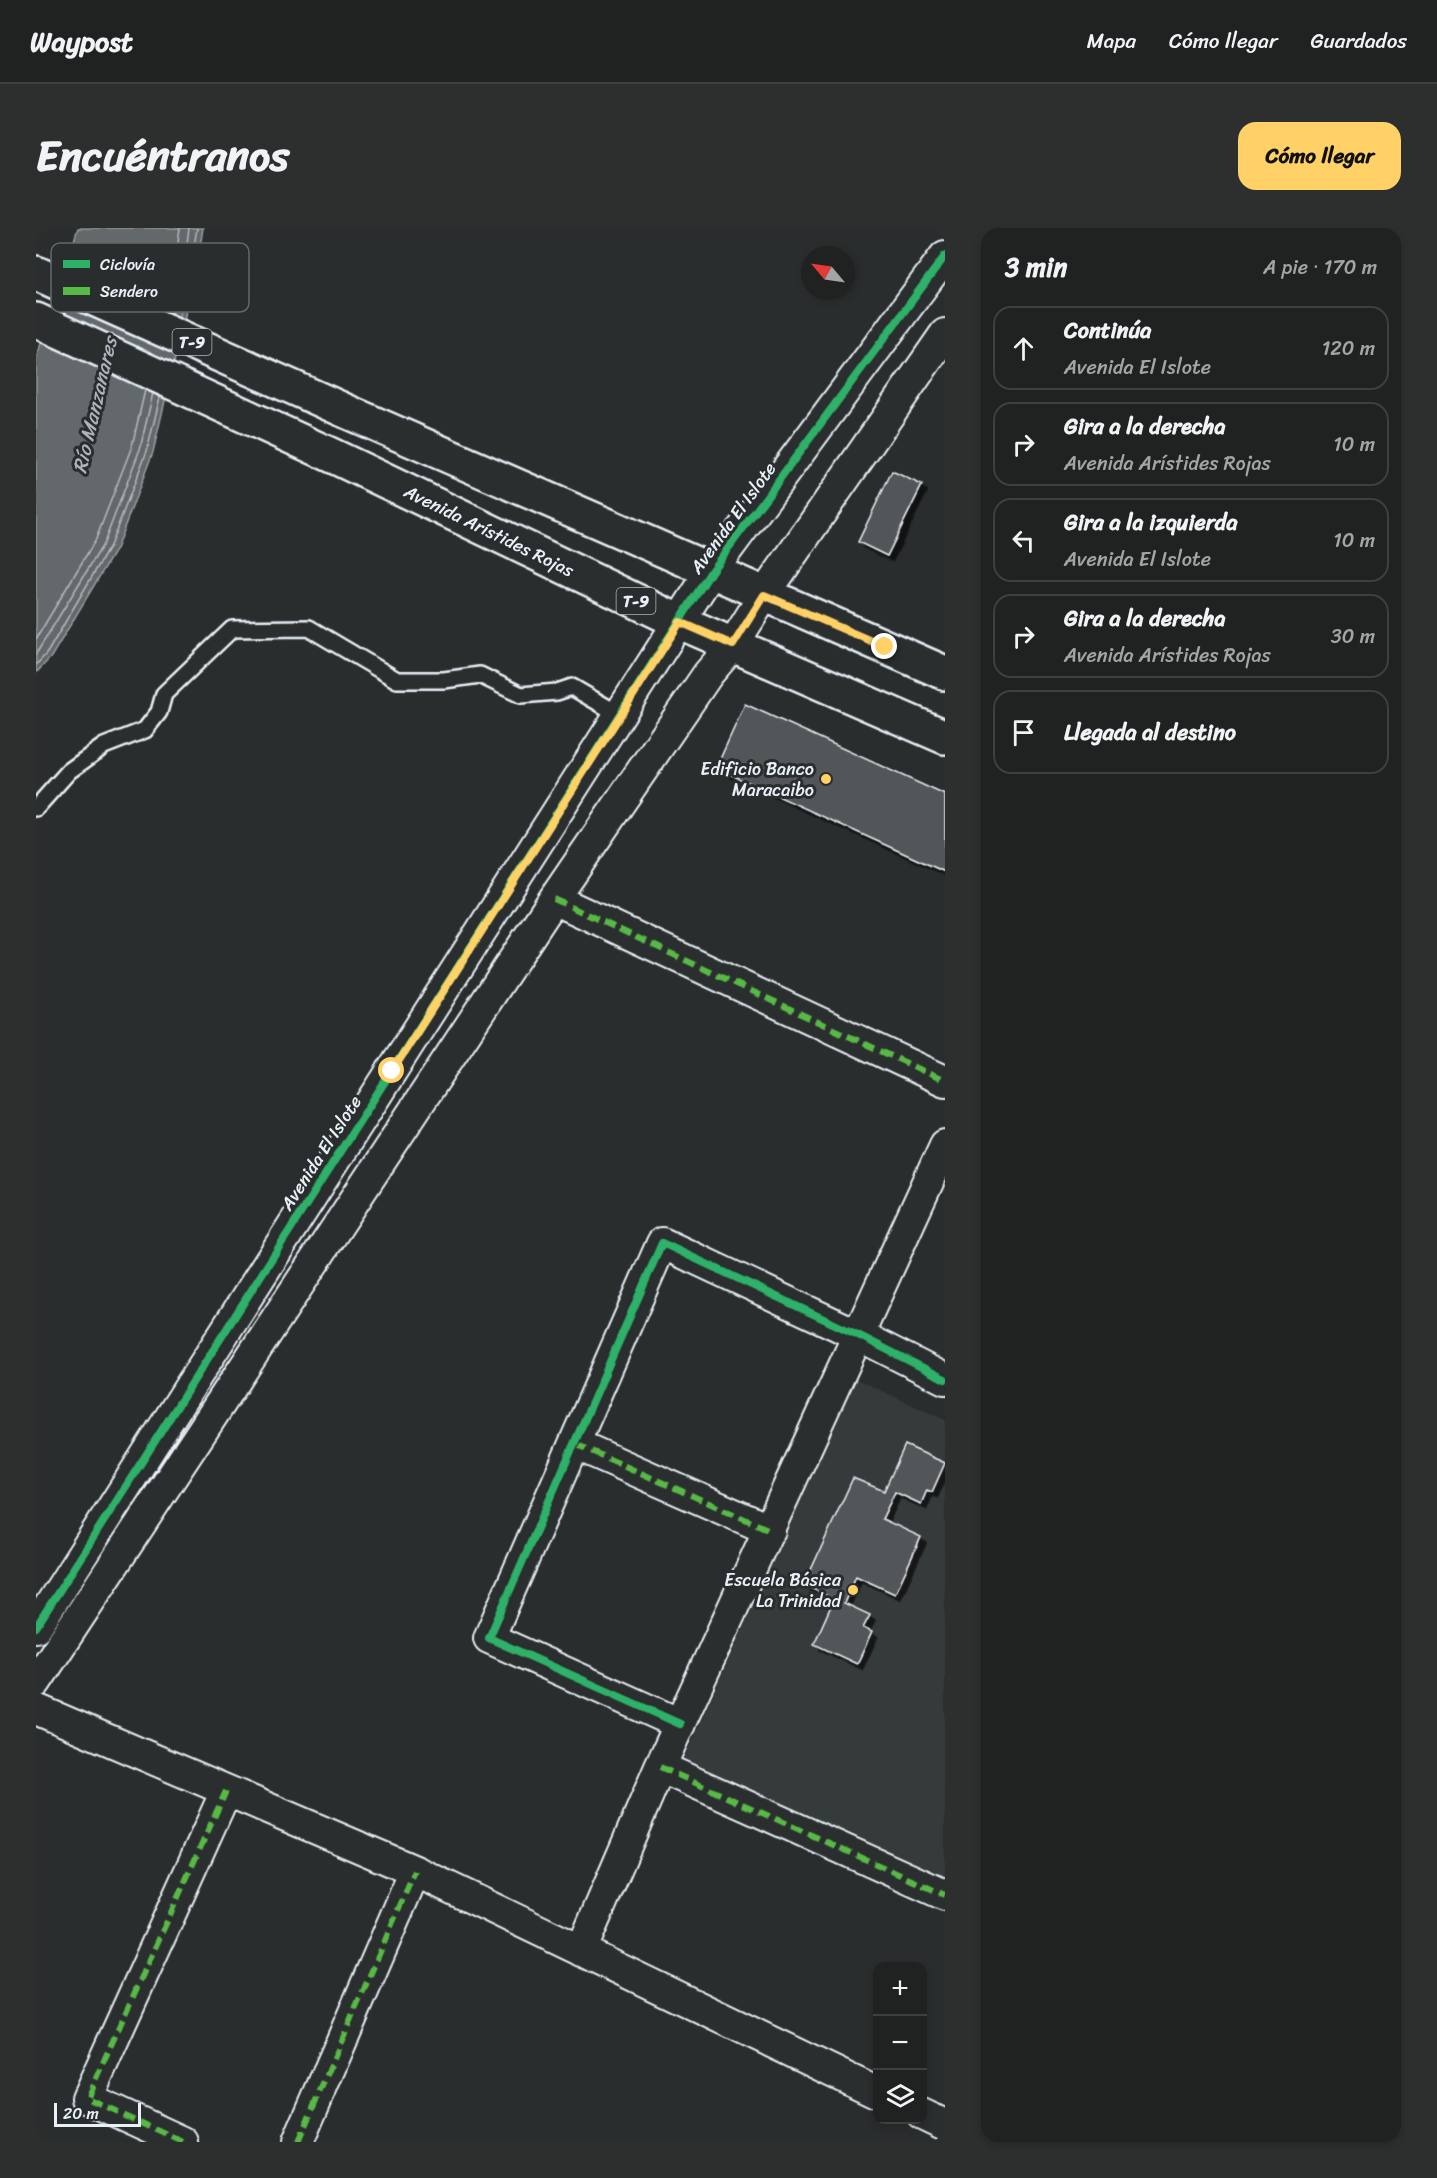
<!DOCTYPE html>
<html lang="es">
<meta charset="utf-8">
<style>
:root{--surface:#202222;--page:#2d2f2f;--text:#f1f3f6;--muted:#a2a4a5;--line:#3d3f40;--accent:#ffd166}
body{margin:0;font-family:Sriracha,sans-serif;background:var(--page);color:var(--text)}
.controls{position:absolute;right:18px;bottom:18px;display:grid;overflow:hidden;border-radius:12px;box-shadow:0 3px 9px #0003}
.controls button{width:54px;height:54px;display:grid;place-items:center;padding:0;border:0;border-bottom:2px solid var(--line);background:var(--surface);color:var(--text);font:30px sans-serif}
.compass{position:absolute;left:765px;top:18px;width:54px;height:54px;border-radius:50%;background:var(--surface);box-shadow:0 3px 9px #0003;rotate:299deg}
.scale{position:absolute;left:18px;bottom:15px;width:87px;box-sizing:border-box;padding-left:6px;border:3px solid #e8f1f8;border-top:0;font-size:16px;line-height:21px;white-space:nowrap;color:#e8f1f8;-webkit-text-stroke:4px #2a2d2e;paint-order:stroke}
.stop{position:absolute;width:18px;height:18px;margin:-14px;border:4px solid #ffd166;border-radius:50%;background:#fff}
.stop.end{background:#ffd166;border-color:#fff;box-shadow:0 2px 6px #0008}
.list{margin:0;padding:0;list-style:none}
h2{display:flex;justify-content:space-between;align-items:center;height:78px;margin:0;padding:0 24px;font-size:26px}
h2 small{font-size:20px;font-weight:400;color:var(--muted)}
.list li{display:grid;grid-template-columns:39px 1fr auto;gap:18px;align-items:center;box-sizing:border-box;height:84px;margin:0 12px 12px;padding:0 12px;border:2px solid var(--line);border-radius:18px}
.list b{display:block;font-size:22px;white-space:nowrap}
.list p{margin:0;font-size:20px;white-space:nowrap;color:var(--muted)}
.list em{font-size:20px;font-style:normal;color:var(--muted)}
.icon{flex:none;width:33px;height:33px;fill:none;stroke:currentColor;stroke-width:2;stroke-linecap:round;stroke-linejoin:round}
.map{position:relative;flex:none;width:909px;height:1914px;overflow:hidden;border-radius:18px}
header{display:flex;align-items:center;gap:36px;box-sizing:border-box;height:84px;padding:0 30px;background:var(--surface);border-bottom:2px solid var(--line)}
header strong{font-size:28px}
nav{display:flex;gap:33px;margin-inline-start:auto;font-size:21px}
.intro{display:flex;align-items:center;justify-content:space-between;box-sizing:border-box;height:144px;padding:0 36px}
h1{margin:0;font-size:42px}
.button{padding:15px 27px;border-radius:18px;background:var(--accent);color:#111;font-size:21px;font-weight:700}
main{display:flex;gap:36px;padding:0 36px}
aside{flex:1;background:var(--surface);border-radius:18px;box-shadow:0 3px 9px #0003}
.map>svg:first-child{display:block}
.built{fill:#363a3b}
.water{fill:#63686b;stroke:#989fa3;stroke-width:1.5}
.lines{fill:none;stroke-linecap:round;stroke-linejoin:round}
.shore{stroke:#b3bac0;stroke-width:1.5}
.building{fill:#535759;stroke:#e8f1f8;stroke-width:1.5;filter:url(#shadow)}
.service-casing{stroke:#e8f1f8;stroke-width:20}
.minor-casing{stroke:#e8f1f8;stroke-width:34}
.primary-casing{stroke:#e8f1f8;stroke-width:38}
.service{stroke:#2a2d2e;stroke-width:15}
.minor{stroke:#2a2d2e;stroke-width:30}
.primary{stroke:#2a2d2e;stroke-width:33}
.quiet{stroke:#58b947;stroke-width:6;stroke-dasharray:12 6;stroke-linecap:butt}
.cycleway-casing{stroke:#2a2d2e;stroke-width:11}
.cycleway{stroke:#2db169;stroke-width:8}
.route{stroke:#ffd166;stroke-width:8}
.poi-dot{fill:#ffd166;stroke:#2a2d2e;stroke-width:2}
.labels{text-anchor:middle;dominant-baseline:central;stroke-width:6;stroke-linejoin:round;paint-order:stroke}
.shield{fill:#2a2d2e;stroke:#afb6bb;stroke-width:1.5}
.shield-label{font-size:16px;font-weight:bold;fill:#e8f1f8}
.street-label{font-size:18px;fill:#e8f1f8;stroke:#2a2d2e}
.poi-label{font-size:18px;fill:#e8f1f8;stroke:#2a2d2e;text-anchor:end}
.water-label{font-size:20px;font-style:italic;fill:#acb3b9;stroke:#2a2d2e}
.key{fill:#2a2d2e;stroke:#63686b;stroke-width:1.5}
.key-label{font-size:16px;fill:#e8f1f8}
</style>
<header>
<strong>Waypost</strong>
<nav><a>Mapa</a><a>Cómo llegar</a><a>Guardados</a></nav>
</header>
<div class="intro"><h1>Encuéntranos</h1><a class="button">Cómo llegar</a></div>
<main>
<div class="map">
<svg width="909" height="1914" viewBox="0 0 909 1914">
<defs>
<filter id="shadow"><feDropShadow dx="5.5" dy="5.5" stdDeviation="0" flood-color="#0009"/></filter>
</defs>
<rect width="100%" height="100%" fill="#2a2d2e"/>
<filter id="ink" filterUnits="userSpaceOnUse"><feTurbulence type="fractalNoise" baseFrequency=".0167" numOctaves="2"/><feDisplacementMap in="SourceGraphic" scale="12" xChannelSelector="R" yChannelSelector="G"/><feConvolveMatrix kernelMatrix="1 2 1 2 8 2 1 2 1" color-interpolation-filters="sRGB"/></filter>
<g filter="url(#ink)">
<path class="built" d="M820,1151L909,1192V1650L648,1531Z"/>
<path class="water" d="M42,0H167L162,32L117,224L80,321L15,429L0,445V131Z"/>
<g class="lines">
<path class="shore" d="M128,82L140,28L144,0
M136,86L149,30L153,0
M143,89L156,31L161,0
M0,411L60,311L96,218L109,162
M0,426L68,315L104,221L117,165
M0,437L11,425L74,318L111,223L124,169"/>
</g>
<path class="building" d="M856,243L886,257L851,328L822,314Z
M709,476L909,567V644L680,540Z
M869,1217L909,1235L896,1264L891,1262L885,1276L859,1264L846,1291L885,1309L859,1366L820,1348L808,1375L834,1387L827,1400L836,1404L821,1436L778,1416L798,1371L768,1357L817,1250L848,1263Z"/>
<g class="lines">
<g class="service-casing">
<path id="service" d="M0,580L33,543L68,518L109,502L123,484L128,466L196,401L273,400L361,452H408L444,447L485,467L521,464L536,459L584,487"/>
</g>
<g class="minor-casing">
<path id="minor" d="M518,671L909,853
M539,1216L734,1302
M0,1399L676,342L909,28
M0,1454L518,671L672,446L697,417L728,367L909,106
M0,1481L379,1643L842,1865
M644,1496L453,1410L626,1015L822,1107L909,1151
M624,1539L909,1667
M545,1723L624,1539L909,917
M886,1886L909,1897
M147,1914L51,1870L190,1563
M262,1914L379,1643"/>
</g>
<g class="primary-casing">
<path id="primary" d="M0,45L312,184L909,445
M0,92L295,227L644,394L909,509"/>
</g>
<use href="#service" class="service"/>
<use href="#minor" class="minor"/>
<use href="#primary" class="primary"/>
<path class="quiet" d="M518,671L909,853
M539,1216L734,1302
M624,1539L909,1667
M147,1914L51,1870L190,1563
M262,1914L379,1643"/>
<g class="cycleway-casing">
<path id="cycleway" d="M0,1399L676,342L909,28
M644,1496L453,1410L626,1015L822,1107L909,1151"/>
</g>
<use href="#cycleway" class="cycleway"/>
</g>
</g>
<g class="lines" filter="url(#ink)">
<path class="route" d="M356,843L644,394L697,417L728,367L849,419"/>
</g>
<g class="poi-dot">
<circle cx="790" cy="551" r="6"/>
<circle cx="817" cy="1362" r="6"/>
</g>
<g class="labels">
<g class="shield">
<rect x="136.5" y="101" width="39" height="26" rx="4.5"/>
<rect x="580.5" y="360" width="39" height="26" rx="4.5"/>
</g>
<g class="shield-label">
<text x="156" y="114">T-9</text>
<text x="600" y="373">T-9</text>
</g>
<g class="street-label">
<text transform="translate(697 290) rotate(-54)">Avenida El Islote</text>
<text transform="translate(453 303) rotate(26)">Avenida Arístides Rojas</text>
<text transform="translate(285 925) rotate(-57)">Avenida El Islote</text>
</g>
<g class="poi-label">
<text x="778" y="541">Edificio Banco<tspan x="778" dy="21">Maracaibo</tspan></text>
<text x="805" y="1352">Escuela Básica<tspan x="805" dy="21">La Trinidad</tspan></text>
</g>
<g class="water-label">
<text transform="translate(59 177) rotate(-77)">Río Manzanares</text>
</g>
</g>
<rect x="15" y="15" width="198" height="69" rx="9" class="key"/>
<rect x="27" y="32" width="27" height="8" fill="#2db169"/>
<rect x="27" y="59" width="27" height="8" fill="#58b947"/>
<g class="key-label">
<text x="64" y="42">Ciclovía</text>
<text x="64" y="69">Sendero</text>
</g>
</svg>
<div class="controls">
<button>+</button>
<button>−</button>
<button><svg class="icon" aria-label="layers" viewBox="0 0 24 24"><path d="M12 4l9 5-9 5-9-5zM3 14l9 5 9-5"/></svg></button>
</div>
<svg class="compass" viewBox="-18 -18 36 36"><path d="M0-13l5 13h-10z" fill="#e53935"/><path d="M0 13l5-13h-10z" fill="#a2a4a5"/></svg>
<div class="scale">20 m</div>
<div class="stop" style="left:356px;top:843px"></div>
<div class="stop end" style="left:849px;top:419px"></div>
</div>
<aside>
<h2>3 min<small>A pie · 170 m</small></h2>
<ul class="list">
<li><svg class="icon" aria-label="ahead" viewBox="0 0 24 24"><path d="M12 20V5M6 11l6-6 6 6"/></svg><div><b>Continúa</b><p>Avenida El Islote</p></div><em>120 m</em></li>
<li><svg class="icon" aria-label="right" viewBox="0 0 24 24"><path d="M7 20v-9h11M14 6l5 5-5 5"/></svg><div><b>Gira a la derecha</b><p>Avenida Arístides Rojas</p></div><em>10 m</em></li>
<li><svg class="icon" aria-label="left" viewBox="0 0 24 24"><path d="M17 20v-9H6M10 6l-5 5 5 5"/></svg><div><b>Gira a la izquierda</b><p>Avenida El Islote</p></div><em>10 m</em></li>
<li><svg class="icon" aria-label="right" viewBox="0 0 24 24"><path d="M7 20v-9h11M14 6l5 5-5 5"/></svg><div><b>Gira a la derecha</b><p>Avenida Arístides Rojas</p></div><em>30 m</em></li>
<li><svg class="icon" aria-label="arrive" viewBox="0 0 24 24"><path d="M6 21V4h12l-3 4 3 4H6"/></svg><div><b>Llegada al destino</b></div></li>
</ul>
</aside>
</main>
